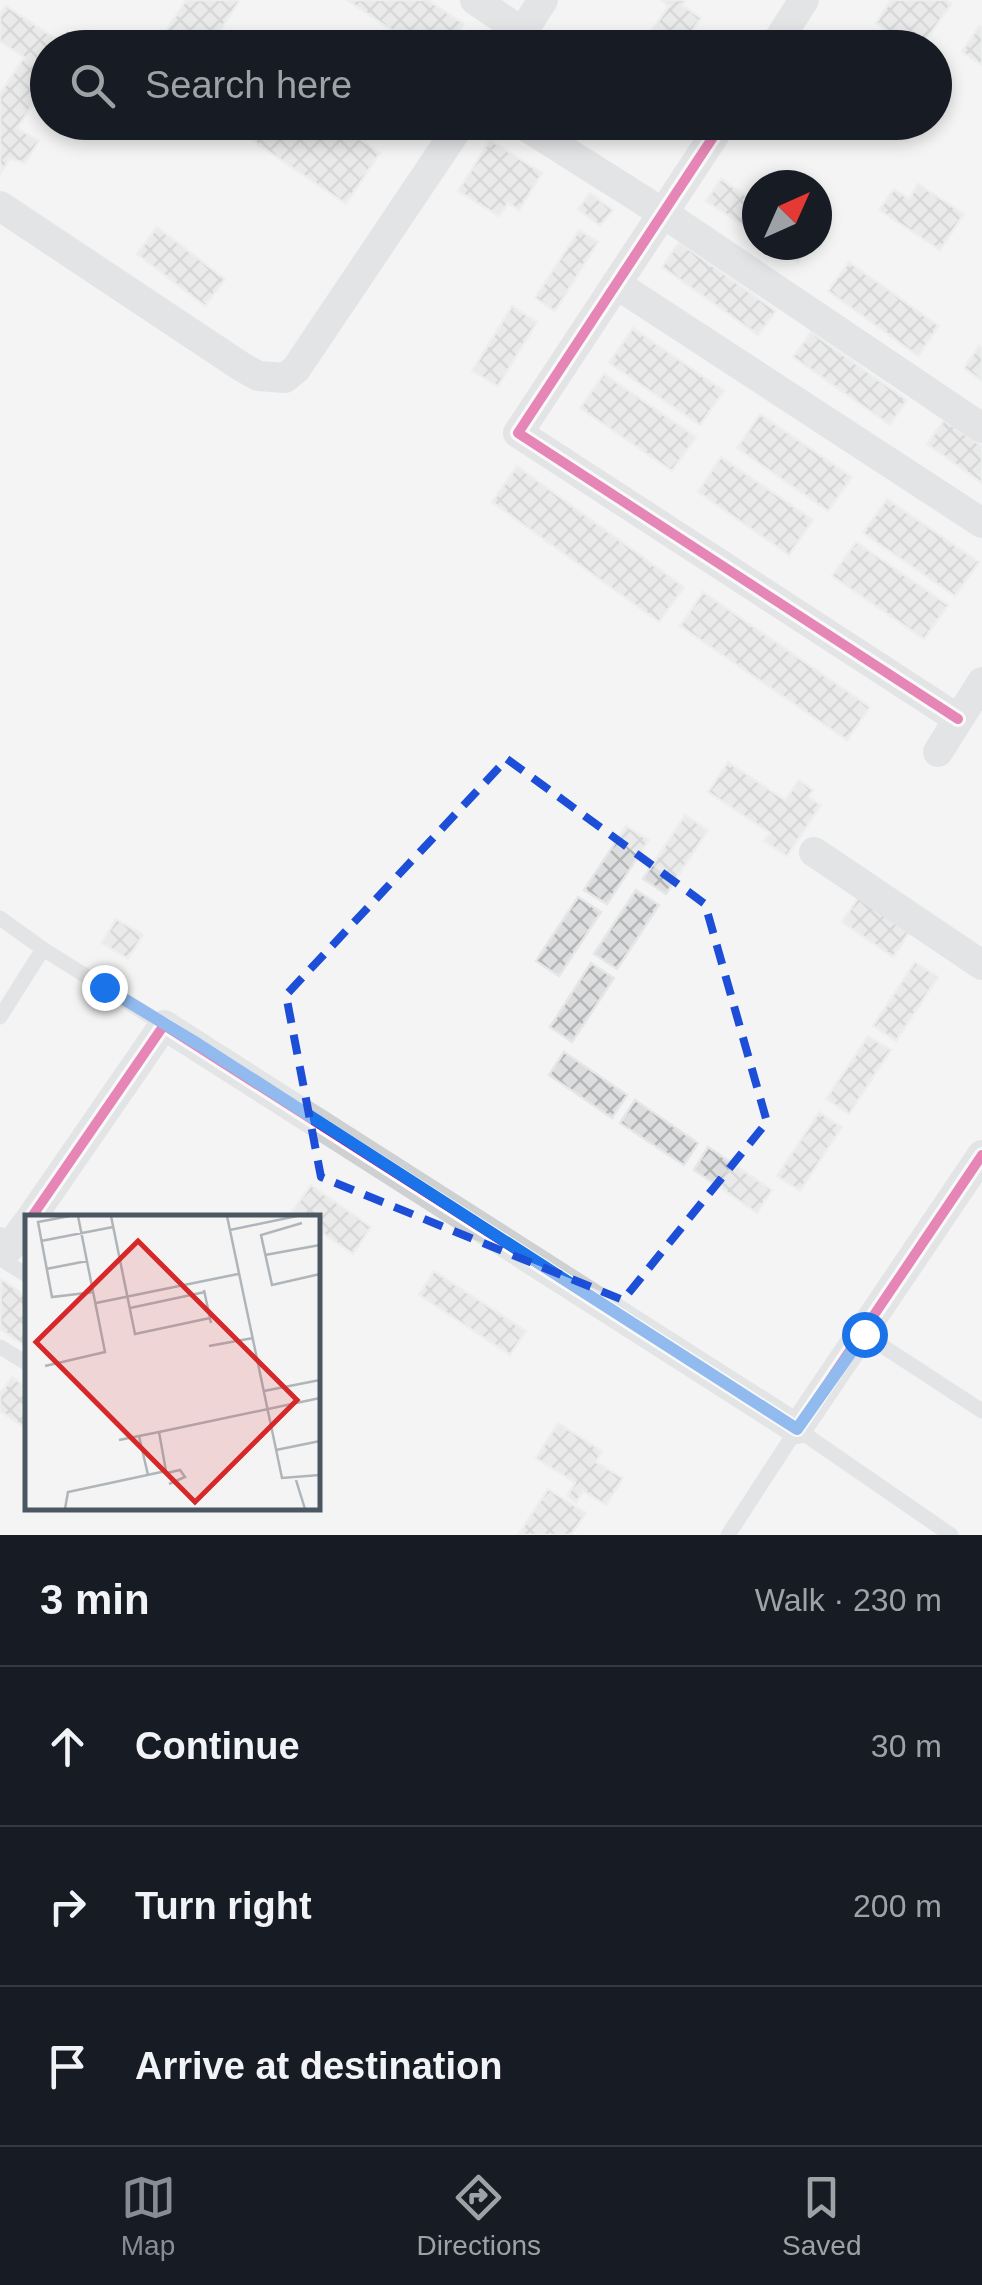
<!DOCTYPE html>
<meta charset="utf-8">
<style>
:root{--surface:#171b24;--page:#242831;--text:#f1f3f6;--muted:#9ea1a6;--line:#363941;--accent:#868d94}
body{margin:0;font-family:Helvetica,sans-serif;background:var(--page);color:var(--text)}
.compass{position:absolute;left:742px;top:170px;width:90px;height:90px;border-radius:50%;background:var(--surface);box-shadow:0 5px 15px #0003;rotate:45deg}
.stop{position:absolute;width:30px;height:30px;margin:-22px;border:8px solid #1a73e8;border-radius:50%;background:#fff}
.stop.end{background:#1a73e8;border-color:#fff;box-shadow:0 2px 10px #0008}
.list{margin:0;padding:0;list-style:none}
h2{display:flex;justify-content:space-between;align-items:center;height:130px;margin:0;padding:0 40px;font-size:42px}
h2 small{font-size:32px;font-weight:400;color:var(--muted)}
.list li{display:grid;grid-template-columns:65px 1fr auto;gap:30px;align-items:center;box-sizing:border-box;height:160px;padding:0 40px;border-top:2px solid var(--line)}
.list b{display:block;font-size:38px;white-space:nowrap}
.list em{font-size:32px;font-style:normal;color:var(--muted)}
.icon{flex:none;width:55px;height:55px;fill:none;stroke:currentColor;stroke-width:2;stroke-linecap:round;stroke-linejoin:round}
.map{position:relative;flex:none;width:982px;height:1535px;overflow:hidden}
.search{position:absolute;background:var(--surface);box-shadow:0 5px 15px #0003;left:30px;right:30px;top:30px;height:110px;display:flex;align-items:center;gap:25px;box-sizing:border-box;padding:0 35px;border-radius:55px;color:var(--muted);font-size:38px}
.sheet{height:610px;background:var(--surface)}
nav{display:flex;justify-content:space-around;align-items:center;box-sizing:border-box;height:140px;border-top:2px solid var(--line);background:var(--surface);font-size:28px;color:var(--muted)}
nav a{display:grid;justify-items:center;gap:5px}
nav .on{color:var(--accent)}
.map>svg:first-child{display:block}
.building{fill:url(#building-cross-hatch);stroke:#e5e6e7;stroke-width:2.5}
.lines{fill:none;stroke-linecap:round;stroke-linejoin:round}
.lane{stroke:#ced0d2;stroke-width:15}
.street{stroke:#ced0d2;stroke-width:30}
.cycleway-casing{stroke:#fff;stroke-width:16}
.cycleway{stroke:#d6006c;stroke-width:10}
.route{stroke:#1a73e8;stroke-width:12}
.marked{fill:none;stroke:#1d4ed8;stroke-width:8;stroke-dasharray:20 12;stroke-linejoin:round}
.inset-road{fill:none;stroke:#b0b5b9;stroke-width:2.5}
.view{fill:#d62828;fill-opacity:0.15;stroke:#d62828;stroke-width:5}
.inset-edge{fill:none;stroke:#4a5661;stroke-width:5}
</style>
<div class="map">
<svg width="982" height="1535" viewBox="0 0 982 1535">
<defs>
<pattern id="building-cross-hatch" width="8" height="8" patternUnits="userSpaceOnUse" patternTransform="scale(2.5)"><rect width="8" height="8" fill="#ddddde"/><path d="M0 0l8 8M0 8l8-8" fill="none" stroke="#b5b6b7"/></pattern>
</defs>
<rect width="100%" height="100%" fill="#f4f4f4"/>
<path class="building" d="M186,0H240L213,41L223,48H155Z
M347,0H428L464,24L448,48H418Z
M661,0H685L682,5L701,18L680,48H639L669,6Z
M891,0H946L951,4L921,48H911L876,23Z
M6,6L70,48H48V82L17,128L39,141L25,163L10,159L0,174V94L24,57L0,41V14Z
M979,26L982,27V65L962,52Z
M225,122H335L380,153L346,204Z
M583,122H611L601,136Z
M490,140L542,173L519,210L508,203L499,216L458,191Z
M721,179L757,203V235L706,201Z
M918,184L964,214L940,250L879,210L894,189L909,199Z
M590,193L613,210L600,226L578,209Z
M157,227L225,279L205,306L137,254Z
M579,230L598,242L555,311L535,298Z
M679,242L776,311L758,335L662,267Z
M773,245H809L798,262Z
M849,262L939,326L918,356L828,291Z
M512,306L537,322L498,386L472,371Z
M633,328L724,391L700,425L609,363Z
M811,332L907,400L890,425L793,357Z
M979,346L982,348V381L964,368Z
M604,374L696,437L672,471L580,408Z
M760,414L852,477L828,511L737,448Z
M944,420L982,446V483L927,444Z
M721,457L813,520L789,555L698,492Z
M517,466L684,587L659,622L492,502Z
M887,499L979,562L955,596L863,533Z
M856,542L948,605L924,639L832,576Z
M703,592L870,707L847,740L680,626Z
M728,762L785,800L799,780L813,790L808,797L821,805L787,856L764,841L770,833L708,792Z
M685,815L708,830L666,894L643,879Z
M626,826L649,840L607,904L584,890Z
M636,890L659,905L617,969L594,954Z
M859,896L910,931L893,957L842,922Z
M578,897L601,912L559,976L536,961Z
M116,919L143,935L128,959L102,943Z
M915,962L938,977L896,1041L873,1026Z
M591,963L614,978L572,1042L550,1027Z
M868,1036L891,1050L849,1114L826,1099Z
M564,1052L627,1095L612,1118L549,1075Z
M635,1100L698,1143L684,1165L620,1123Z
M819,1112L842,1127L800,1191L777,1176Z
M708,1147L772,1190L757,1213L694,1170Z
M311,1185L371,1227L353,1254L318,1230V1218H300L292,1212Z
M434,1271L526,1331L510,1355L419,1295Z
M1,1279L28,1297V1348L0,1329Z
M12,1377L28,1388V1430L0,1411V1394Z
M558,1423L602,1451L596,1462L623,1478L606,1505L583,1491L576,1503L567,1496L575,1483L536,1458Z
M548,1489L586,1513L571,1535H518Z"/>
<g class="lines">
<path class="lane" d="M0,918L43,949L164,1025
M0,1017L43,949
M1,1259L28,1276
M864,1334L982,1411
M0,1347L28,1364
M728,1535L797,1429L951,1535"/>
<path class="street" d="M475,0L522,32
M512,48L543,0
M773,48L804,0
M519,122L663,213L982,428
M723,122L518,433L958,719
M0,206L242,367L258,376L285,378L296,369L462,122
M616,284L982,523
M938,752L982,682
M814,852L982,965
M31,1218L164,1025L797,1429L982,1155
M0,1242L9,1248L28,1222"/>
<g class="cycleway-casing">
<path id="cycleway" d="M723,122L518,433L958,719
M31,1218L164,1025L797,1429L982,1155"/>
</g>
<use href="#cycleway" class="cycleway"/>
</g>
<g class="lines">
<path class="route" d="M104,987L198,1044L797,1429L864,1334"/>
</g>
<path d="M0 0H982V1535H0ZM507,759L705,904L767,1122L623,1300L321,1177L286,995Z" fill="#f4f4f4" fill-opacity=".55" fill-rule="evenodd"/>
<path class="marked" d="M507,759L705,904L767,1122L623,1300L321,1177L286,995Z"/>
<g transform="translate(25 1215)">
<rect width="295" height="295" fill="#f4f4f4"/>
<path class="inset-road" d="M45,1L13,7L27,82L69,77M86,1L110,119L185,103M202,1L257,263L295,260M277,8L236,20L247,70L295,59M205,15L272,1M16,26L88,12M240,40L295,30M21,54L62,46M179,75L186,108M71,88L213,59M105,93L180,77M184,131L228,123M20,151L80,137L53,1M239,176L295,165M114,221L123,260M94,225L134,217M251,235L295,226M142,258L155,255L160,262L144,269M271,265L280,294M40,294L43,277L141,256L134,217L295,183"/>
<path class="view" d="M113,26L272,185L170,287L11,127Z"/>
<rect width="295" height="295" class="inset-edge"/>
</g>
</svg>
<svg class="compass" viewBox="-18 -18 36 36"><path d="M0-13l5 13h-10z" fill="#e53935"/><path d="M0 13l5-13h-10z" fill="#9ea1a6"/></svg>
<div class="stop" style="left:864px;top:1334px"></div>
<div class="stop end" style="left:104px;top:987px"></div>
<div class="search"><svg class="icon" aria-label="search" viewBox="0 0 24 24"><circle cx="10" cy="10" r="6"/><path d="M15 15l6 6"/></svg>Search here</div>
</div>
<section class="sheet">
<h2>3 min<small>Walk · 230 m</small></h2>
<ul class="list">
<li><svg class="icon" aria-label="ahead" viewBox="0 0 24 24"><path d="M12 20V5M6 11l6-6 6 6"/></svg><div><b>Continue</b></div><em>30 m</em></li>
<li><svg class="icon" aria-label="right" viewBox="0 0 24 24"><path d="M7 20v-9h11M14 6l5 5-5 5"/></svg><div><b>Turn right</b></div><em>200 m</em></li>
<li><svg class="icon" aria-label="arrive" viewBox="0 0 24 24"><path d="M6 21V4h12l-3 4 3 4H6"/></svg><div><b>Arrive at destination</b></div></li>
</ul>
</section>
<nav>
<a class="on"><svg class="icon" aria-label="map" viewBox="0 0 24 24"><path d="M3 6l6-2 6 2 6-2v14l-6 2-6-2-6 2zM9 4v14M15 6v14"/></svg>Map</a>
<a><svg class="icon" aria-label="directions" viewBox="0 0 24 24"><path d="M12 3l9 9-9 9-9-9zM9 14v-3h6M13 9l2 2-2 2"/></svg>Directions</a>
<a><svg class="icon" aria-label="saved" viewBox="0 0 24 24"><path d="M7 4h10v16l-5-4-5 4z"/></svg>Saved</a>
</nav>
